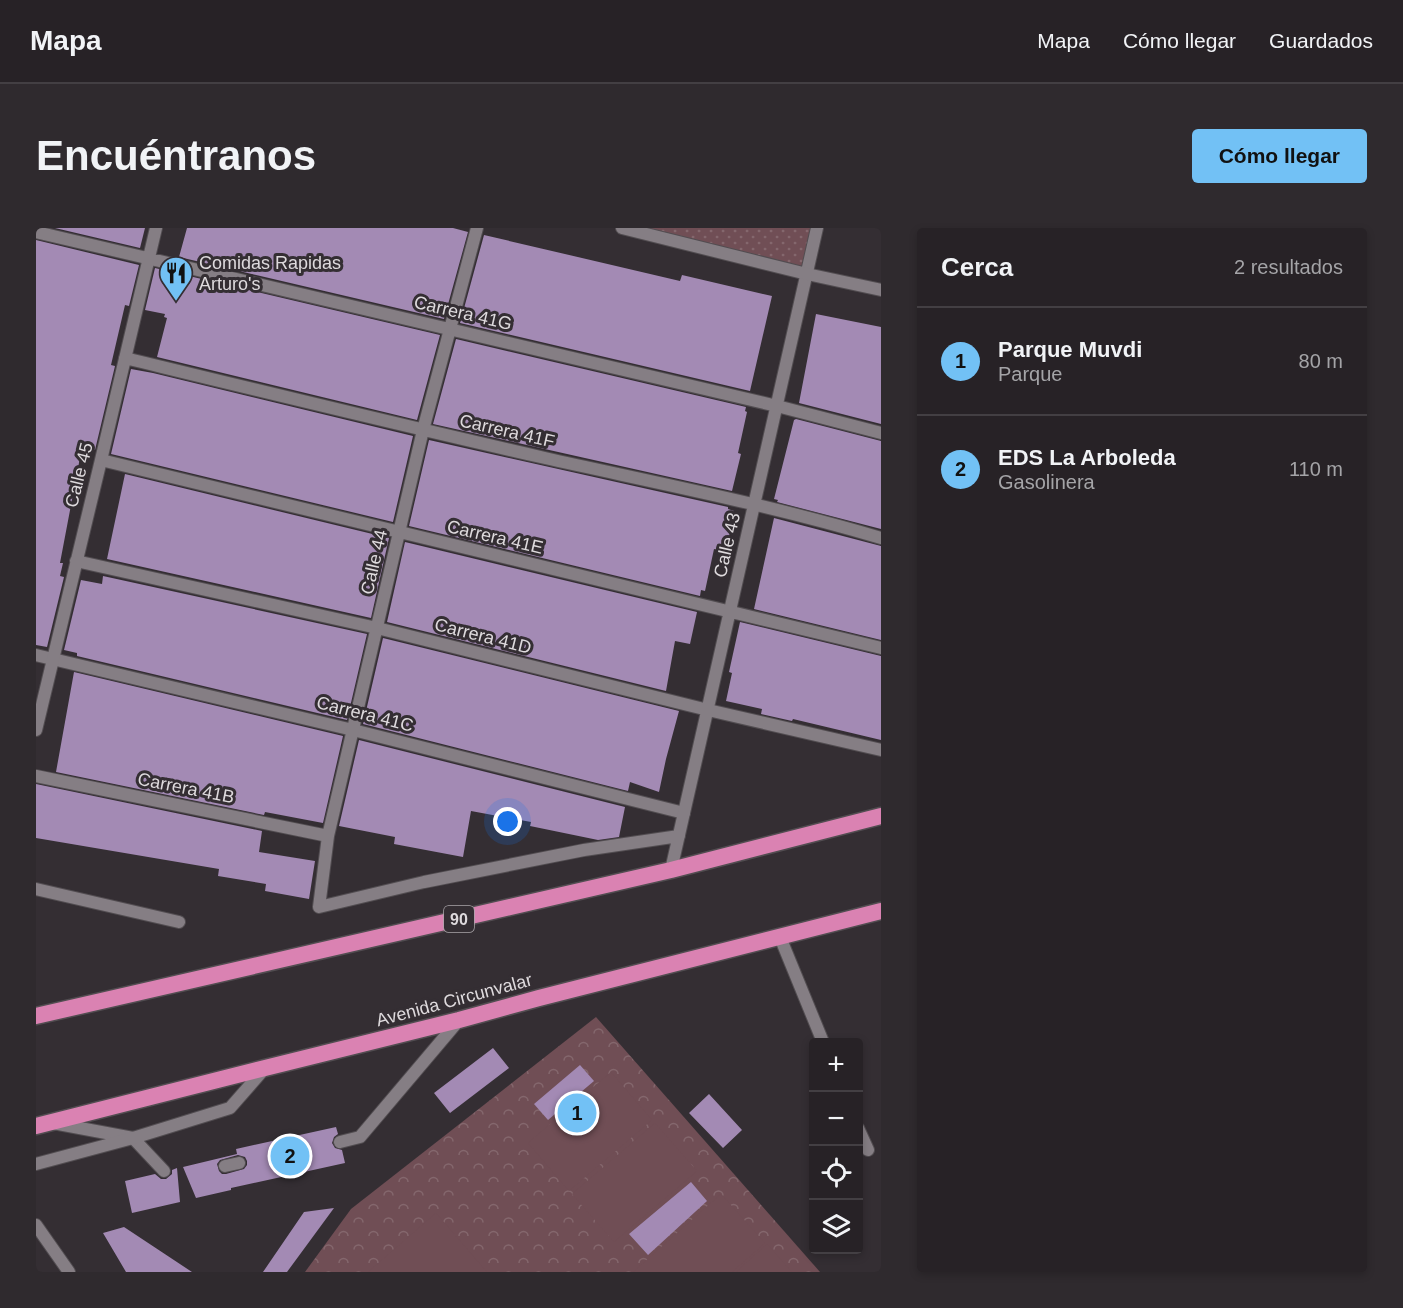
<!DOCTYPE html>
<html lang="es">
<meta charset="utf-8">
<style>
:root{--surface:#272226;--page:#2f2a2e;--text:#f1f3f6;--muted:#a4a4a7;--line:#433f43;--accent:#72c1f5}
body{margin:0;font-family:Helvetica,sans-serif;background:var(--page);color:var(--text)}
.controls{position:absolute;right:18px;bottom:18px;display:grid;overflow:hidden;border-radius:6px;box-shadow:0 3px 9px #0003}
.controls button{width:54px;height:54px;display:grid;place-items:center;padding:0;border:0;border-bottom:2px solid var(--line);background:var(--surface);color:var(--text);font:30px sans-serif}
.you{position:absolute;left:472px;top:594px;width:21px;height:21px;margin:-15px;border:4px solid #fff;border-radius:50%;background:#1a73e8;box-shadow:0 0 0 9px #1a73e833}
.badge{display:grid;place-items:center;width:39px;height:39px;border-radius:50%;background:var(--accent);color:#111;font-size:20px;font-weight:700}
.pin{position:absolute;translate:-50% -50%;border:3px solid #fff;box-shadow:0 2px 6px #0006}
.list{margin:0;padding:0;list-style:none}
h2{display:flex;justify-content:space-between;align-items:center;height:78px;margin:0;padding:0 24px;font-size:26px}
h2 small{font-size:20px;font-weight:400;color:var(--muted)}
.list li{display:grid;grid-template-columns:39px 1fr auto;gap:18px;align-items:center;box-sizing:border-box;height:108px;padding:0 24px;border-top:2px solid var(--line)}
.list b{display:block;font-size:22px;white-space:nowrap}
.list p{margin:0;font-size:20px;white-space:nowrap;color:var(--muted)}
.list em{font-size:20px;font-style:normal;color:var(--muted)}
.icon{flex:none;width:33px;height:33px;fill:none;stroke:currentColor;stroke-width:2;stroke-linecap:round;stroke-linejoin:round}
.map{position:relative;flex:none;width:845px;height:1044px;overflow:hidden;border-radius:6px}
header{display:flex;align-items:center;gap:36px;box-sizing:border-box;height:84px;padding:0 30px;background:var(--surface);border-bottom:2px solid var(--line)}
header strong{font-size:28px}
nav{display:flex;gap:33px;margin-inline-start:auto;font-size:21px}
.intro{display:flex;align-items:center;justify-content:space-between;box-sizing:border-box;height:144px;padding:0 36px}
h1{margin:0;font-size:42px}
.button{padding:15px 27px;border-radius:6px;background:var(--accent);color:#111;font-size:21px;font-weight:700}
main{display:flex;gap:36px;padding:0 36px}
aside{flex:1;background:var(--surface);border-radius:6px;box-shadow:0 3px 9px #0003}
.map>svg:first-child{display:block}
.grass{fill:url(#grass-dots)}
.park{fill:url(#park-crowns)}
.garden{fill:#704e55}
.building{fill:#a38ab4;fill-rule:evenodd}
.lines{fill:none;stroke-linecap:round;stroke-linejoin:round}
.service-casing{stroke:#524d51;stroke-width:14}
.pedestrian-casing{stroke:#524d51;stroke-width:14}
.minor-casing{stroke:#524d51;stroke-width:14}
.tertiary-casing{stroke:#524d51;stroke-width:14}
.trunk-casing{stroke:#524d51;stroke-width:19}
.service{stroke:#857e84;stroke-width:12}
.pedestrian{stroke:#857e84;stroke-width:12}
.minor{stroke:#857e84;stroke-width:12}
.tertiary{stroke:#857e84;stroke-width:12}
.trunk{stroke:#da82b2;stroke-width:16}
.labels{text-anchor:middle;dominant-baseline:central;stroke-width:6;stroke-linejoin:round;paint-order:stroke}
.shield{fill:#342e33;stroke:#aba6aa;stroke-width:1.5}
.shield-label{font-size:16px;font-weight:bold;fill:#dedadd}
.poi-label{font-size:18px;fill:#dedadd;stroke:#342e33;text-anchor:start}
.street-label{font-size:18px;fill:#dedadd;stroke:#342e33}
</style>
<header>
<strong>Mapa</strong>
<nav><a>Mapa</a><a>Cómo llegar</a><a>Guardados</a></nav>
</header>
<div class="intro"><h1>Encuéntranos</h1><a class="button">Cómo llegar</a></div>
<main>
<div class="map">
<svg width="845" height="1044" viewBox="0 0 845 1044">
<defs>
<pattern id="grass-dots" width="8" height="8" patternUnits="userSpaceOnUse" patternTransform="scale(1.5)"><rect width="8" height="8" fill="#704e55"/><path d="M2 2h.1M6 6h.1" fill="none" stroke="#84676d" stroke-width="1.8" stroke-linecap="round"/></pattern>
<pattern id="park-crowns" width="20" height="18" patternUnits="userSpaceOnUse" patternTransform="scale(1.5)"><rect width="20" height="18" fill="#704e55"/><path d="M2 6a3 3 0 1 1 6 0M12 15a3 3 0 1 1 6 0" fill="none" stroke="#84676d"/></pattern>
</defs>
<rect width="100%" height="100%" fill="#342e33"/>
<path class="grass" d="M586,0H781L771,46Z"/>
<path class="park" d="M560,789L784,1044H269L315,981Z"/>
<path class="garden" d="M575,844L616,892L533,963L492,915Z
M619,895L661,943L578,1014L536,966Z
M685,966L729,1015L696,1044H597Z
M400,985L451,1044H332Z
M731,1016L756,1044H700Z"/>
<path class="building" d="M19,0H109L104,20Z
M151,0H417L432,4L408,91L143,29Z
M448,7L644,53L646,47L736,68L714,163L424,95Z
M0,12L103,37L93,78L89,77L75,137L79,138L59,222L46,219L24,335H27L24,348L28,349L11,419L0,417Z
M119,40L404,107L381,192L121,129L131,90L128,89L129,86L109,82Z
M780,86L845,99V196L763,175Z
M420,111L710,179L709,183L711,184L702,225L705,226L696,263L397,196Z
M95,141L117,145L377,208L357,294L75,226Z
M760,191L845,213V301L741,274L742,272L738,271L758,192Z
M393,212L692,279V281L698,283L690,324L678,321L669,363L665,362L664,368L373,298Z
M89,246L353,310L335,390L71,331Z
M738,290L845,318V412L718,381Z
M369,314L661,384L654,416L639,413L630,463L351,394Z
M67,348L331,406L311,492L41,428V425L28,422L45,352L66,356Z
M704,394L845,428V512L757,491L756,493L725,486L726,481L690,473L696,445L693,444Z
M347,410L643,483L630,531L623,564L594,554L592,563L327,496Z
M38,444L307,508L287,595L229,584L228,587L20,544Z
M323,512L589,579L583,609L562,612L494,598L495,594L435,583L427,629L358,616L359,609L303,598Z
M0,556L226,603L223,624L279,633L273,671L229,663L230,656L182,648L183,641L0,610Z
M457,820L473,840L414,885L398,865Z
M544,837L558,853L512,892L498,876Z
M673,866L706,902L687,920L653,885Z
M300,899L302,906L298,909L296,915L299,920L306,922L309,935L195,960V962L160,970L147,939L201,926L200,921ZM202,927L209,929L211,933V937L208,941L190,946H186L183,943L181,936L184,932Z
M141,940L144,974L96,985L89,953L119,946L125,951H130L136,946V942Z
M655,954L671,973L612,1027L593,1006Z
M298,980L251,1044H227L268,984Z
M88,999L156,1044H90L67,1005Z"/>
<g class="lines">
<g class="service-casing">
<path id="service" d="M0,661L143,694
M744,709L787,814
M17,895L97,910L128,943
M822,900L832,922
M304,914L324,909L423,792
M189,938L203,935"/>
</g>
<g class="pedestrian-casing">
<path id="pedestrian" d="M0,427L317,502L648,585"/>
</g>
<g class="minor-casing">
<path id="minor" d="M441,0L387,202L292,608L283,679L388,654L548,622L643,608
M0,4L741,178L845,205
M89,130C229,164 368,198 509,230C621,255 735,277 845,310
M65,232L845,420
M40,333L341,400L672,482L845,522
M0,502L65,232L120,0
M0,548L292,608
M635,642L781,0
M0,936L97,910L194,880L229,840
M0,997L33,1044"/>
</g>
<g class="tertiary-casing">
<path id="tertiary" d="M586,0L771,46L845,62"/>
</g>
<g class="trunk-casing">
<path id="trunk" d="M0,788L635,642L845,588
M0,898L229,840L423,792L503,770L845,683"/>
</g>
<use href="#service" class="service"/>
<use href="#pedestrian" class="pedestrian"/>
<use href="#minor" class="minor"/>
<use href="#tertiary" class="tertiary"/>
<use href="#trunk" class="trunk"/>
</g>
<defs>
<g id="restaurant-pin" transform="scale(1.725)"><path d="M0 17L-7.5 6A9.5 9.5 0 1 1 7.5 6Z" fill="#72c1f5" stroke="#342e33"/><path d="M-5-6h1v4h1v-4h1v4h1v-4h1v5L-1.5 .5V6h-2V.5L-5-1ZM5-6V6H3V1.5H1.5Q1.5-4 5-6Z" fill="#111"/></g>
</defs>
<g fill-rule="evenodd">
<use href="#restaurant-pin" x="140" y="45"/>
</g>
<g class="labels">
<rect class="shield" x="408" y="678" width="30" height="26" rx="4.5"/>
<g class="shield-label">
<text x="423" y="691">90</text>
</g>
<g class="poi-label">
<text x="163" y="35">Comidas Rapidas<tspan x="163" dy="21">Arturo's</tspan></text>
</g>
<g class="street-label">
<text transform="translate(427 85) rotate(13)">Carrera 41G</text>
<text transform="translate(471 203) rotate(13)">Carrera 41F</text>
<text transform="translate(43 247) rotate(-76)">Calle 45</text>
<text transform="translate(459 309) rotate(13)">Carrera 41E</text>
<text transform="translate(691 317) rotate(-77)">Calle 43</text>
<text transform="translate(338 334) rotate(-77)">Calle 44</text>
<text transform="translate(447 408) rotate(14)">Carrera 41D</text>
<text transform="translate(329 486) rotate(14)">Carrera 41C</text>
<text transform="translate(150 560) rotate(11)">Carrera 41B</text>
<text transform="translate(418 772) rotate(-15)">Avenida Circunvalar</text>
</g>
</g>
</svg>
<div class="controls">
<button>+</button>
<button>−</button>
<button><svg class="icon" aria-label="locate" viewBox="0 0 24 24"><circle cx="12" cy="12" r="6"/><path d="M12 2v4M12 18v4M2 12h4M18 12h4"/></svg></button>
<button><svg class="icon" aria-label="layers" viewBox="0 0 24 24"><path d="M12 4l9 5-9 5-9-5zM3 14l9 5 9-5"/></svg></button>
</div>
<div class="you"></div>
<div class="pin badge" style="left:541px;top:885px">1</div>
<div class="pin badge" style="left:254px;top:928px">2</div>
</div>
<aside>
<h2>Cerca<small>2 resultados</small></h2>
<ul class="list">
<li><span class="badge">1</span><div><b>Parque Muvdi</b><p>Parque</p></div><em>80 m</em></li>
<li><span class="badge">2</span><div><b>EDS La Arboleda</b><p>Gasolinera</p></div><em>110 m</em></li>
</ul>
</aside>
</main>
